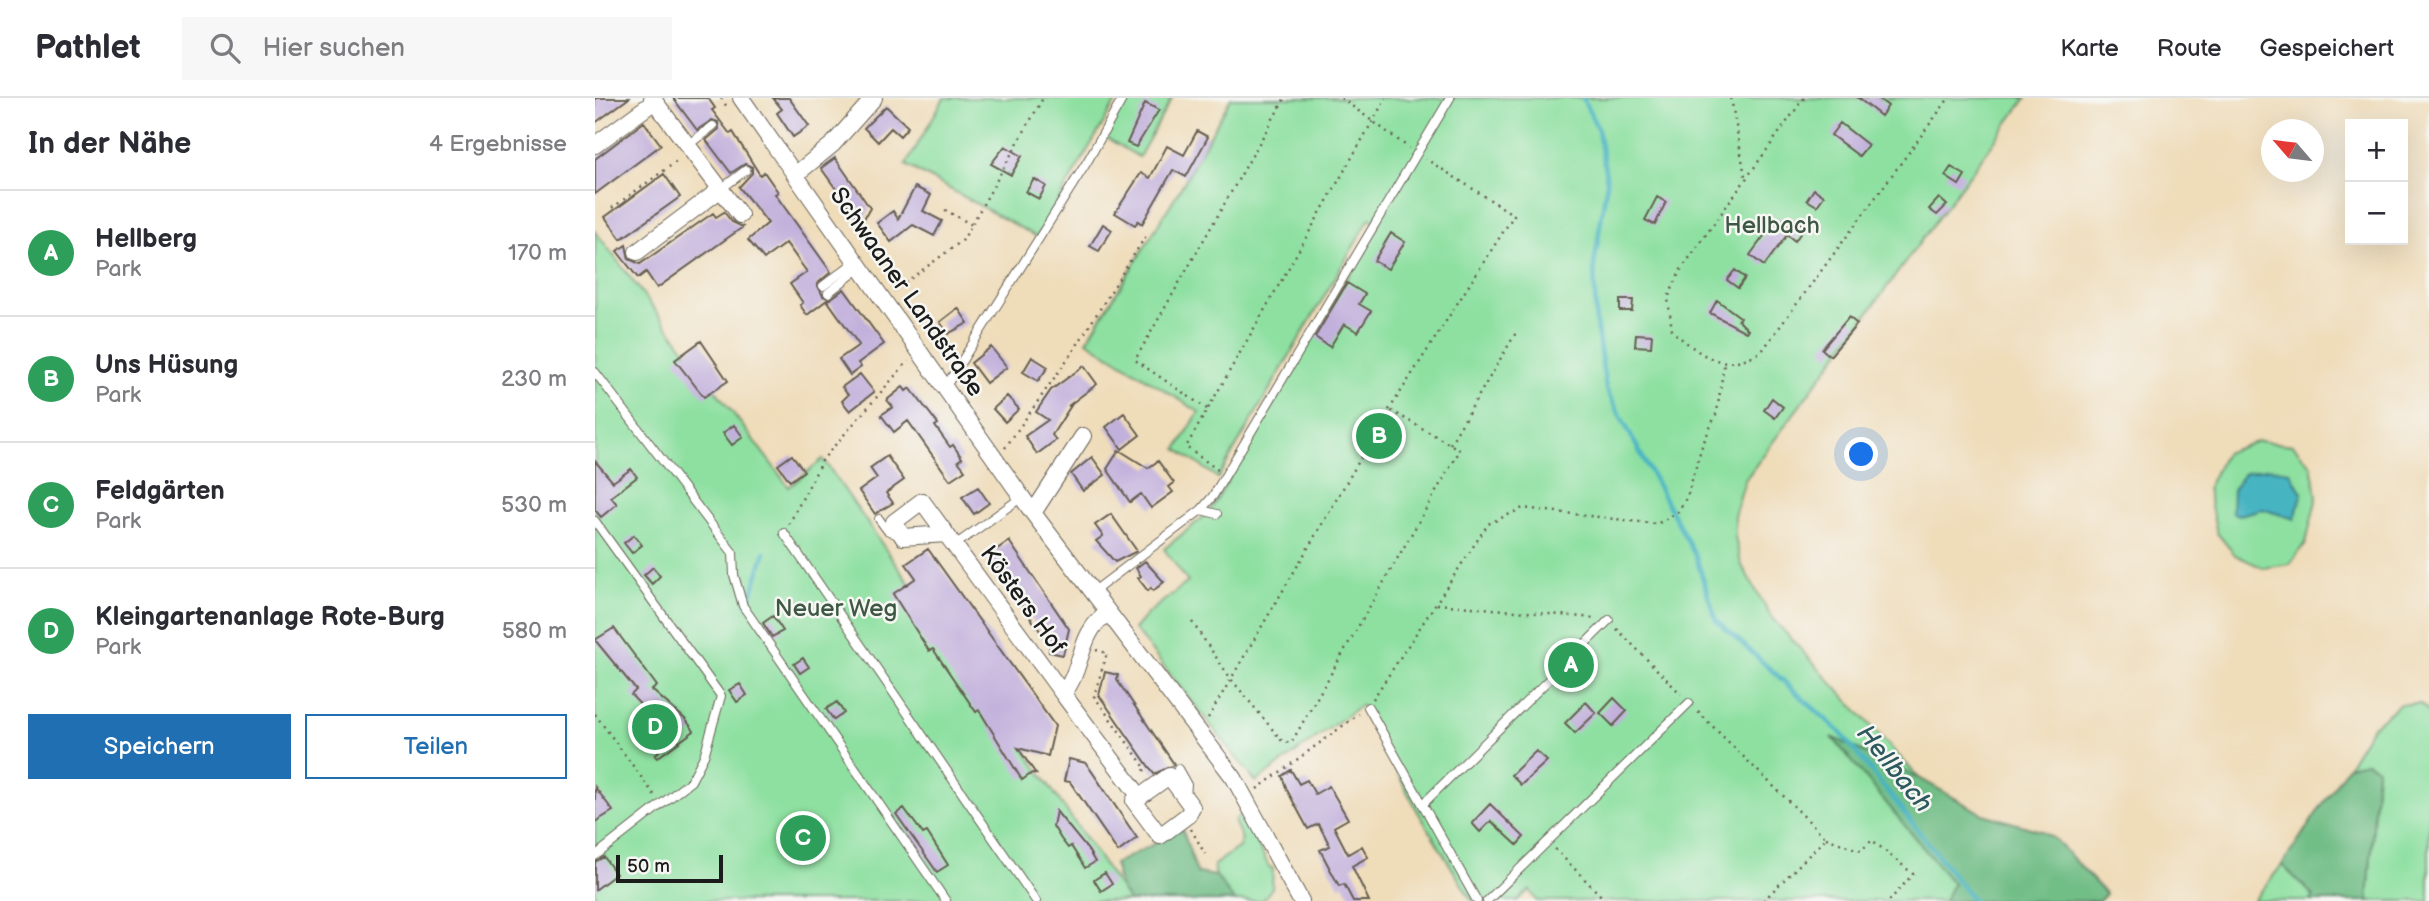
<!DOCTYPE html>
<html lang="de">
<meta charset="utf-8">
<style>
:root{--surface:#fff;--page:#f7f7f7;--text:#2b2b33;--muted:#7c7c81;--line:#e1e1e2;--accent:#1f6fb2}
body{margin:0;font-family:"Balsamiq Sans",sans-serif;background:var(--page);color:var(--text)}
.controls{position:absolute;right:21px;top:21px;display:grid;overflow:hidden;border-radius:0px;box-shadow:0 7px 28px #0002}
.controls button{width:63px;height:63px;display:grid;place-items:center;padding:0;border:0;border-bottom:2px solid var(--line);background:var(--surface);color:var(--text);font:35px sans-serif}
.compass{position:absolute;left:1666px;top:21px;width:63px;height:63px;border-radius:50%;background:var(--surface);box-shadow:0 7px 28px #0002;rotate:298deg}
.scale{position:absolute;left:21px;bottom:18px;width:107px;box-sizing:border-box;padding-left:7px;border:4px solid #1c1c1c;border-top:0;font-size:19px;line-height:24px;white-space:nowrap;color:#1c1c1c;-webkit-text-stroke:5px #f6f6f2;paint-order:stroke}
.you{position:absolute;left:1267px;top:357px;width:24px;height:24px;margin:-18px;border:5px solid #fff;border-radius:50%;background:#1a73e8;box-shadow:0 0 0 10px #1a73e833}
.badge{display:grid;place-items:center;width:46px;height:46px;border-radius:50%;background:var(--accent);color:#fff;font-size:23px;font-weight:700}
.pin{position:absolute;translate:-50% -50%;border:4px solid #fff;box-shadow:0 2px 7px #0006}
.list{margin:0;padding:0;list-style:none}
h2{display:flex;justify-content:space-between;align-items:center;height:91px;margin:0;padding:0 28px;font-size:30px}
h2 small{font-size:23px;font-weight:400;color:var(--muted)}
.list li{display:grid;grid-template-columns:46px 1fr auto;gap:21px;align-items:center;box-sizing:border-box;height:126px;padding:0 28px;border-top:2px solid var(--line)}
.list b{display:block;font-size:26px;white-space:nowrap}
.list p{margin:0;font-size:23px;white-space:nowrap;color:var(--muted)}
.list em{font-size:23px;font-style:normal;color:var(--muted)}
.actions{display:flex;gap:14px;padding:21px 28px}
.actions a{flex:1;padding:16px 0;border:2px solid var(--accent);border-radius:0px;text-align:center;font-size:24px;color:var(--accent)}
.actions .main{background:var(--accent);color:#fff}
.icon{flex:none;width:38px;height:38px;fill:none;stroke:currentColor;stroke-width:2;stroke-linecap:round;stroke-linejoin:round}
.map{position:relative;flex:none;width:1834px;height:803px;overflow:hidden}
header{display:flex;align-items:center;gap:42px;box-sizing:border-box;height:98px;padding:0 35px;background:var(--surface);border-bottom:2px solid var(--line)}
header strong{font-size:33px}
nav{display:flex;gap:38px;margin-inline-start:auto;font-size:24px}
.search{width:490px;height:63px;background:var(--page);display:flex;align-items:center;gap:18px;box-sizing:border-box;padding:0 24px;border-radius:0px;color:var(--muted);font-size:26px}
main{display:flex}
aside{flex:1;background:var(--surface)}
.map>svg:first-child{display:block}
.green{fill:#8ee0a1;stroke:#557e5e;stroke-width:2}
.forest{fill:#72be87;stroke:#476d52;stroke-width:2}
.water{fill:#46b4c2;stroke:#31686f;stroke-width:2}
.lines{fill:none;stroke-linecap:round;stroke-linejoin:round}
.stream{stroke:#46b4c2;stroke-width:4.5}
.building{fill:#c2b0dc}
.service-casing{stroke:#665f53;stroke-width:10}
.minor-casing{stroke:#665f53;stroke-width:18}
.path{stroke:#665f53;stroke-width:2.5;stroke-dasharray:2 5;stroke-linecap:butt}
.service{stroke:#fff;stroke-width:8}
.minor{stroke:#fff;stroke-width:16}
.labels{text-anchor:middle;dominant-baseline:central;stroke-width:5;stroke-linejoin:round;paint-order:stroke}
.park-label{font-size:24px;fill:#3e5744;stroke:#f6f6f2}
.street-label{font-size:24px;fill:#1c1c1c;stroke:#f6f6f2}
.water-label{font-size:26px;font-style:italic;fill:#2d595e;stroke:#f6f6f2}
</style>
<header>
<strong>Pathlet</strong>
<div class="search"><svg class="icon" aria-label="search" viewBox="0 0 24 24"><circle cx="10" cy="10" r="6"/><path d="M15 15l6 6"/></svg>Hier suchen</div>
<nav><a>Karte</a><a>Route</a><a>Gespeichert</a></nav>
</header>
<main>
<aside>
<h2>In der Nähe<small>4 Ergebnisse</small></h2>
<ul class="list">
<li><span class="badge" style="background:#2e9e5b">A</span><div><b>Hellberg</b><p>Park</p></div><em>170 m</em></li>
<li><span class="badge" style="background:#2e9e5b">B</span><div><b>Uns Hüsung</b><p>Park</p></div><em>230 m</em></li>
<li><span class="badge" style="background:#2e9e5b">C</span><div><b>Feldgärten</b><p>Park</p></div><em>530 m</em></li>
<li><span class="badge" style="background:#2e9e5b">D</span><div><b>Kleingartenanlage Rote-Burg</b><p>Park</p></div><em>580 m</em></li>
</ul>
<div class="actions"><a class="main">Speichern</a><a>Teilen</a></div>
</aside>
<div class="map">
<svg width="1834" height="803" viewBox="0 0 1834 803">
<rect width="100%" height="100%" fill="#f6f6f2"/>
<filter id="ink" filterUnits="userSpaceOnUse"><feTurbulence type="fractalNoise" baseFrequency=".0143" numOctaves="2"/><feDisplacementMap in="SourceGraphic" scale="14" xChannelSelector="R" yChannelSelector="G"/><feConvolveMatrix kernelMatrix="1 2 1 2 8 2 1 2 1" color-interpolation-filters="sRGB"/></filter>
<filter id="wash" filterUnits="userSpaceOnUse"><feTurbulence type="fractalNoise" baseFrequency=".00686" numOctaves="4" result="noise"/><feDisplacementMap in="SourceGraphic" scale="28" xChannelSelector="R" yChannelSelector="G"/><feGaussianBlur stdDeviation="1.57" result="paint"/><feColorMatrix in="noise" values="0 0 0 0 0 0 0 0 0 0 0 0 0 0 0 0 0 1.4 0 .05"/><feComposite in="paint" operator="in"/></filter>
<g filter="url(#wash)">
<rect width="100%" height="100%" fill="#efdcb9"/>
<path class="green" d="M349,0H523L442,139L311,67Z
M531,0H577L544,59L510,39Z
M636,0H1431L1150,382L1140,415V439L1146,466L1176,519L1324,680L1239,641L1359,786L1349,803H942L935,792L922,803H877L822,712L766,607L661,684L539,531L553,515L593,484L569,451L612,416L618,408L784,125L775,120L623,380L582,351L604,314L492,243L588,86Z
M0,133L194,389L228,361L534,803H0Z
M1663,343L1698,347L1716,367L1722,398L1711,445L1695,466L1668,470L1640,457L1622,435L1612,391L1630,355Z
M1805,606H1825L1834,614V803H1773L1782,670L1772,664L1753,668L1777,629Z
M648,715L674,769L678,770L677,790L667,803H639L621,778L619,767L644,749L647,741L639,723Z
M1687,767L1719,798L1715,803H1658Z"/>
<path class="forest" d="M1237,639L1324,680L1388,716L1446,733L1461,742L1511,796L1504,803H1349L1358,786Z
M1772,664L1782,670L1773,803H1715L1719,798L1687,767L1753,668Z
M586,727L602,775L621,778L639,803H534L527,793L519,766L563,744Z"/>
<path class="water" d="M1674,370L1695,374L1707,395L1700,421L1667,411L1645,417L1637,415L1638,392L1649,375Z"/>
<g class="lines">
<path class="stream" d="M988,0L1003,32L1012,83L999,167L1001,226L1011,291L1101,459L1121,522L1246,635L1379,803
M153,507L170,454"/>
</g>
<g id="blocks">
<path class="building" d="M0,0H34L0,25Z
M78,0H113L120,10L117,12L135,36L138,34L165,77L169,74L183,94L180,96L236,174L222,186L228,198L235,201L249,191L289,246L263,265L266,269L255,277L244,261L264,247L232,202L212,217L205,207L208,205L195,186L212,174L191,145L169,161L153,142L173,125L144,89L157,75V69L150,66L136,75L111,42L124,31L123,24L117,22L102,32Z
M178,0H194L214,28L198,39L182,15L187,11Z
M1263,0H1283L1293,8L1286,18Z
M550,5L564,12L541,49L532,45Z
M291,8L313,29L305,38L296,30L283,44L269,30Z
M49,24L66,47L0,96V61Z
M1245,25L1273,47L1264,58L1236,37Z
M602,33L613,39L591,79L578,72L547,126L543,123L540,127L520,115L546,75L555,80L572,48L589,57Z
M410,48L427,58L416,77L396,66Z
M240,60L275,110L266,126L226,70Z
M1356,69L1370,77L1364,87L1350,78Z
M69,76L85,99L26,141L10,119Z
M439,81L451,88L444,101L431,94Z
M320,89L336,97L328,113L347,123L339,138L318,127L296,144L282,125L298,113L303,121Z
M1219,91L1229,98L1222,108L1212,102Z
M1062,99L1071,104L1060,127L1050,122Z
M1344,100L1352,107L1342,117L1334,111Z
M129,114L137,124L148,129L62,190L51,174L43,180L22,153L31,147L34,161L45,166L118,115L121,119Z
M1183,119L1196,128L1200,121L1210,128L1200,143L1192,137L1169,168L1155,157Z
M508,126L517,132L504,153L495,148Z
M796,135L810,144L793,171L779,163Z
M1140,172L1150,180L1143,190L1132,182Z
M752,185L770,196L764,206L776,213L763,234L749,226L735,249L720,239Z
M1025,202H1038L1037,213H1025Z
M1122,202L1145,219L1143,222L1153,232L1151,234L1115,215Z
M363,210L373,225L353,236L345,224Z
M1254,219L1262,226L1235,258L1227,251Z
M1041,236L1057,237L1056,249L1040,248Z
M106,243L133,283L109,299L80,262Z
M396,249L412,269L391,285L376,265Z
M437,259L453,269L443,283L428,274Z
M489,268L502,286L473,308L477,306L457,337L461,342L442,356L430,338L453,322L441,314L456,292Z
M265,276L279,294L255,313L247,303L253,297L247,289Z
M308,289L311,293L315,290L343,326L340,328L355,349L358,347L367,360L363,363L370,372L355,382L313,323L299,334L286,317L298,309L292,302Z
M412,298L424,311L410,324L398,311Z
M1177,300L1188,309L1180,320L1169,312Z
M529,315L545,337L527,351L511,329Z
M139,327L148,339L137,347L128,335Z
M524,352L553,370L563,363L579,385L574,389L578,394L556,410L546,396L535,404L512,371Z
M197,357L209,373L195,383L183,367Z
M292,358L309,382L291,395L298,405L280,416L264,393L282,380L275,370Z
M497,359L510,377L488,393L476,376Z
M0,363L18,384L36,371L42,379L16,399L22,406L6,419L0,412Z
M383,389L394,405L379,416L367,399Z
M516,416L542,453L520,464L501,443L508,438L500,427Z
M39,437L47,447L37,455L29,445Z
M414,443L474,531L468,557L454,554L455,547L392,458Z
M333,451L460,628L453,658L423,650L441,676L437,675L427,682L384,612L381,614L338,551L334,553L298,496L321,480L311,466Z
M550,463L569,484L558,493L556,490L553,493L543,480L546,478L541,470Z
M58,469L65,478L57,486L49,477Z
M178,518L188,533L177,539L168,525Z
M19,530L62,588L57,592L91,622L99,633L62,660L60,658L75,638L36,597L41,592L0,542Z
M208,560L214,569L205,575L199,566Z
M510,574L523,577L522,582L579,666L577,668L559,676L504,597Z
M145,586L152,597L142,604L134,592Z
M1019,600L1032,613L1018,628L1005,615Z
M242,604L249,615L239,622L231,611Z
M991,604L1001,615L980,635L970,625Z
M941,653L952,663L926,687L916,677Z
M474,661L491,665L542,740L523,754L475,684L469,683Z
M696,672L704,686L712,682L720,696L734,688L753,721L739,729L753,756L767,748L773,759L757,768L774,803H758L749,786L744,788L725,752L735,748L729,736L723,726L713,731L692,692L687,678Z
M0,689L18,713L0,724Z
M895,706L929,739L922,747L896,723L885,734L877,725Z
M309,710L328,736L332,734L353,767L342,774L301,716Z
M461,713L493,752L500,764L490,770L476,748L473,750L466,741L458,728Z
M9,759L21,776L0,792V764Z
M510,775L517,786L506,793L499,782Z"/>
</g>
</g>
<g filter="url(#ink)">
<use href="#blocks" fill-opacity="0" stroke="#665f53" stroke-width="2"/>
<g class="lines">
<g class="service-casing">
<path id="service" d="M93,47L118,28
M126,91L151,72
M228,188L261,163
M233,195L266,169
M0,274L138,455L139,477L148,508L351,803
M351,288L492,64L528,0
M606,412L622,416
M284,421L292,432L305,438
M0,423L126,598L109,658L96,683L0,758
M189,435L441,803
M360,447L427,399
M498,494L606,412L618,398L855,0
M773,609L882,803
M583,671L592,687L591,697
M828,706L1014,522
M892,803L1094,605"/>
</g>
<g class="minor-casing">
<path id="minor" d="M57,0L145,117
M146,0L438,415L639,680L706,803
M0,47L60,3
M200,77L238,46L279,0
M42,154L126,91
M438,415L488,338
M351,436L308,439L299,424L327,403L468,596
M513,515C483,534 489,570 468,596L545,699
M574,678L597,709L593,717L565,738L539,703Z"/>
</g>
<path class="path" d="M126,0L132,9
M746,0L814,50
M1136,0L1150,78
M1209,0L1085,173L1073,200L1077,233C1109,259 1127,276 1167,253L1354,0
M17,110L85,61
M350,112L379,128
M299,193L368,142L448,0
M612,311L540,262L690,0
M855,346L922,233
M410,350L481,249L552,136
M623,372L591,349L791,0
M194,426L228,361L313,263
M842,506L999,520
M597,524L636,581L687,643L696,645L865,352L795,312
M1022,531L1086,596
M501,552L512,555L499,598L551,671L547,674
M778,601L893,426L928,410L1062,426L1083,414L1092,399L1107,348L1122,314L1129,266
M1103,614L1231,740L1168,803
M0,616L60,698
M613,620L794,312L919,117L831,61
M662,691L764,616
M596,731L610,756
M1231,740L1266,753L1277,742L1318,776L1294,803
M960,751L1011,803"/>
<use href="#service" class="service"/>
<use href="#minor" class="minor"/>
</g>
</g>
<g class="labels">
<g class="park-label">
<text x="1177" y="127">Hellbach</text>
<text x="241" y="510">Neuer Weg</text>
</g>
<g class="street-label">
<text transform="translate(312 194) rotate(55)">Schwaaner Landstraße</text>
<text transform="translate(428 502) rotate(54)">Kösters Hof</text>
</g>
<g class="water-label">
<text transform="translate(1299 671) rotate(51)">Hellbach</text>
</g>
</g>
</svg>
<div class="controls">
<button>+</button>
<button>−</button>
</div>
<svg class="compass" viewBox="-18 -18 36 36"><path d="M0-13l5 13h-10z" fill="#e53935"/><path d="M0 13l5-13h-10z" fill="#7c7c81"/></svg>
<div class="scale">50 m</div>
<div class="you"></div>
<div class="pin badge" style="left:976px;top:567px;background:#2e9e5b">A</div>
<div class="pin badge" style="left:784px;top:338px;background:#2e9e5b">B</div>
<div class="pin badge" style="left:208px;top:740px;background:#2e9e5b">C</div>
<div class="pin badge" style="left:60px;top:629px;background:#2e9e5b">D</div>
</div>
</main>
